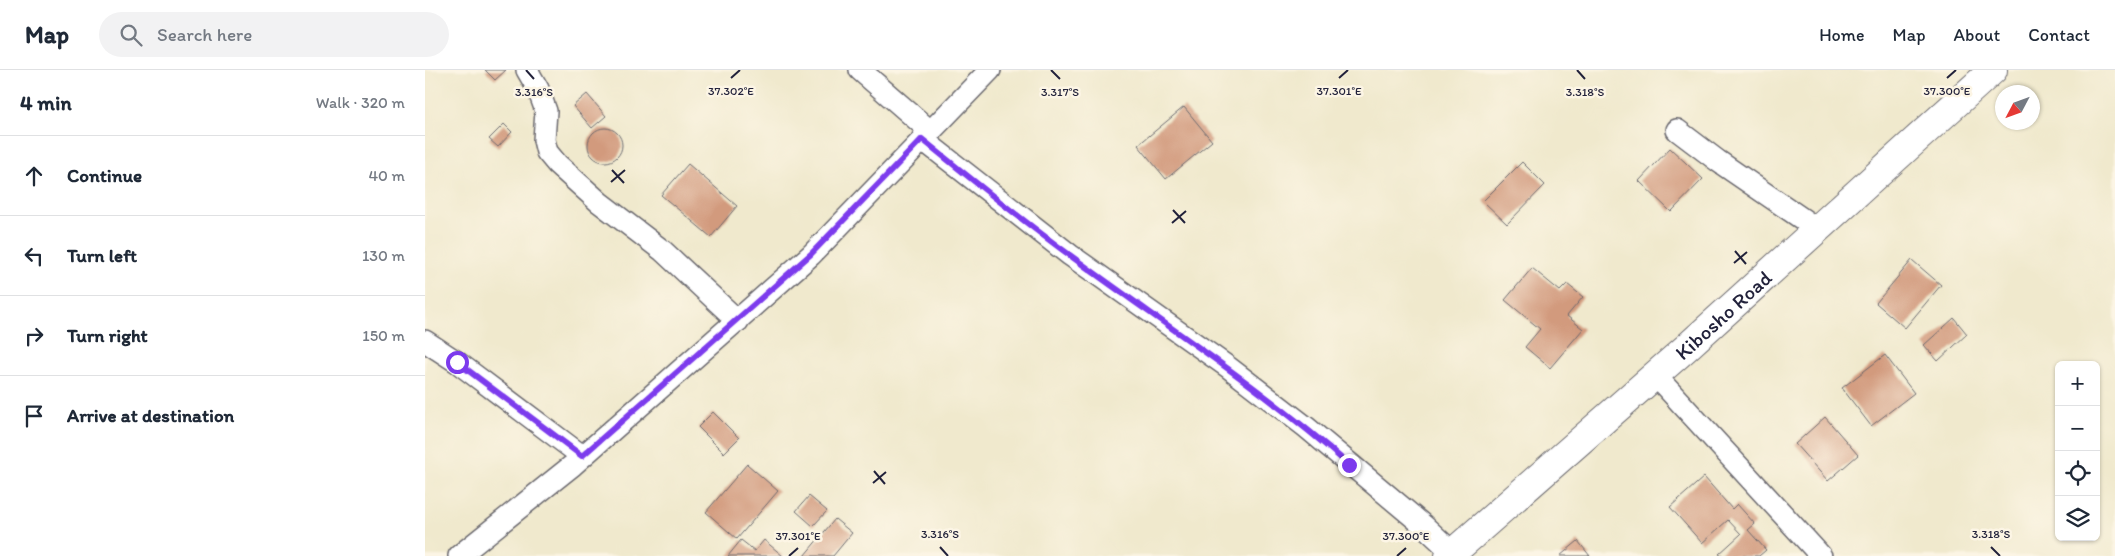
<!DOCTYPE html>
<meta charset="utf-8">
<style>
:root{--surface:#fff;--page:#f2f2f3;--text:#1f2937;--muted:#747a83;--line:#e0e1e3}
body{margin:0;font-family:Itim,sans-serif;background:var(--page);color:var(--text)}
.controls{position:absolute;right:15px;bottom:15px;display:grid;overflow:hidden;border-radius:8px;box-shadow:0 1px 4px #0004}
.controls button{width:45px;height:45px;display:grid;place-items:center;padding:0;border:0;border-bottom:1px solid var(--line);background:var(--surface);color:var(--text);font:25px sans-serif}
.compass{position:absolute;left:1570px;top:15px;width:45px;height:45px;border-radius:50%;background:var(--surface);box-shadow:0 1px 4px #0004;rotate:229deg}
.stop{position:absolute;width:15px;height:15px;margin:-11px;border:4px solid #7c3aed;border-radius:50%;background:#fff}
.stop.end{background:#7c3aed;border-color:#fff;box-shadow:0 1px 5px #0008}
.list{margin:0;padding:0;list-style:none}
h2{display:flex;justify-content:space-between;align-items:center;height:65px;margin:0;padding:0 20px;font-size:21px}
h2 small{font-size:16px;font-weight:400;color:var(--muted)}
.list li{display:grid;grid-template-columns:32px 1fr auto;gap:15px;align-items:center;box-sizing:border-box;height:80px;padding:0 20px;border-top:1px solid var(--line)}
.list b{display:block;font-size:19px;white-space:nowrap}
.list em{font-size:16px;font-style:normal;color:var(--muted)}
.icon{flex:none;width:28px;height:28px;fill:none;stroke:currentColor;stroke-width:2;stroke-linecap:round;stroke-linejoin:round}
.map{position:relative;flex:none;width:1690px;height:486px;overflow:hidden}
header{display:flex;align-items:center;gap:30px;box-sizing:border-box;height:70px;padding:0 25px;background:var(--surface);border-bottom:1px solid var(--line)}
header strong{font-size:24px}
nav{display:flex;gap:28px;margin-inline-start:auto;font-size:18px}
.search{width:350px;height:45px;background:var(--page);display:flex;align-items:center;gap:12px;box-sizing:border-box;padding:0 18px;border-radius:28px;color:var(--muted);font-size:19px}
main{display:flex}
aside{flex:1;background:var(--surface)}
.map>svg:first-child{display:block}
.building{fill:#d29a7d}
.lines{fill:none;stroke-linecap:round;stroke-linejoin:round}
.minor-casing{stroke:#6a686e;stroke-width:24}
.tertiary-casing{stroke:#6a686e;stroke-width:30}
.minor{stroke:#fff;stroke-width:21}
.tertiary{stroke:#fff;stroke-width:28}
.route{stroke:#7c3aed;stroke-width:6}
.ticks{fill:none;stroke:#22223b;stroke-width:2}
.labels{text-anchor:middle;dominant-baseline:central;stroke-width:5;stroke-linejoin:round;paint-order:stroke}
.street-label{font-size:21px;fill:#22223b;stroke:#fcf5e5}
.ticks-label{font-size:12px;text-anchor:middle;fill:#22223b;stroke:#fcf5e5;stroke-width:5;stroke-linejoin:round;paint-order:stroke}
</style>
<header>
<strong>Map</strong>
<div class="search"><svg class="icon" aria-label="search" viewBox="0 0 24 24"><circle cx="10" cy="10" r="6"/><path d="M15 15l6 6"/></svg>Search here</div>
<nav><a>Home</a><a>Map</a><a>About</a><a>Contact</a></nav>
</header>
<main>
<aside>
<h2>4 min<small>Walk · 320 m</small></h2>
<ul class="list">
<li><svg class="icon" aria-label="ahead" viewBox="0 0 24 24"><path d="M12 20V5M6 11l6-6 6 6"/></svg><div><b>Continue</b></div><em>40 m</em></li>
<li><svg class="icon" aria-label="left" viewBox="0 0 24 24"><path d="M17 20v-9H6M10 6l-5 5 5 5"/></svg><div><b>Turn left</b></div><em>130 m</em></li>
<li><svg class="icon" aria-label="right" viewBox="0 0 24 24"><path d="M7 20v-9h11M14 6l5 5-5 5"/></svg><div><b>Turn right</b></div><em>150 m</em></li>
<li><svg class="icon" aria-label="arrive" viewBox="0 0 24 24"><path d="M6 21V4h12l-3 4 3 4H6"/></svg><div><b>Arrive at destination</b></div></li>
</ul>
</aside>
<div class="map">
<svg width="1690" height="486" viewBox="0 0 1690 486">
<rect width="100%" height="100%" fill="#fcf5e5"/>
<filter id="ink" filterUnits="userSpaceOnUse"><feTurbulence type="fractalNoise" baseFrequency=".02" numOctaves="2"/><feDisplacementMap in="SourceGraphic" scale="10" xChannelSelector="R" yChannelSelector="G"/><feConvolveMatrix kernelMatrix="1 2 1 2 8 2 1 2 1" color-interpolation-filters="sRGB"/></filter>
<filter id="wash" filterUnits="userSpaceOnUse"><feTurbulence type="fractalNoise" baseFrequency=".0096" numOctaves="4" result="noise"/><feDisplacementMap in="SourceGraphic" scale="20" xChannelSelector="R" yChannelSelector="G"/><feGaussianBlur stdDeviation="1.12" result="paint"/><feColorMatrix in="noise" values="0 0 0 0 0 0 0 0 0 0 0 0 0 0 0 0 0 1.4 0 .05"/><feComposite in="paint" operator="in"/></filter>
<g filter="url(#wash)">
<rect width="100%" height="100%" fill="#f0e9cd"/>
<g id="blocks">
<path class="building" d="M60,0H81L70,10Z
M162,24L181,46L167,58L148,36Z
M759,37L787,71L741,109L713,75Z
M79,54L87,62L73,77L64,69Z
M163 75a17 17 0 1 1 34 0a17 17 0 1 1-34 0Z
M1245,78L1278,109L1246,142L1214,111Z
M1097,92L1120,115L1082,154L1058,131Z
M263,94L312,136L286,167L236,125Z
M1487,190L1516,215L1480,258L1451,233Z
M1107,198L1135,221L1142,214L1158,227L1142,246L1158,259L1125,298L1100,277L1115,259L1080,230Z
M1529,248L1542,264L1513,291L1499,275Z
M1460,285L1489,323L1446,356L1417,318Z
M288,342L314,368L299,383L273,357Z
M1400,347L1433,385L1403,411L1370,374Z
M322,394L353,421L312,469L281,442Z
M1279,407L1307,439L1312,434L1330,454L1323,460L1341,480L1334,486H1297L1294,484L1316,464L1303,450L1277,473L1245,437Z
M384,426L402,441L388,456L371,441Z
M410,449L427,463L408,486H379Z
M316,470L330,481L339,470L358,486H303Z
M1153,471L1165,486H1135Z"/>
</g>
</g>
<g filter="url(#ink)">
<use href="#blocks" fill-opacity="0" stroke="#6a686e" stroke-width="1"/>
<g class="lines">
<g class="minor-casing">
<path id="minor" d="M102,0L113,19L121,41L119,70L122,82L132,94L174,132L238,181L313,251
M435,0L505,61
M1252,60L1293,91L1392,159
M497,69L645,185L803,297L881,357L998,455L1028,483
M0,271L32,292L157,386
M1230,305L1396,486
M34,486L148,395L386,185L565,0"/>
</g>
<g class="tertiary-casing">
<g id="tertiary">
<path id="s1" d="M1024,486L1261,278L1568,0"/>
</g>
</g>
<use href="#minor" class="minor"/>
<use href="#tertiary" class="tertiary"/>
</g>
</g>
<g class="lines" filter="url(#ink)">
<path class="route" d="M32,292L157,386L386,184L497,69C546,109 595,149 646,186C740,255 837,318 924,395"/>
</g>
<path class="ticks" d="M101,0L109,9M626,0L635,9M1152,0L1160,9M306,8L315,0M914,8L923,0M1522,8L1531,0M187,100L199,113M186,112L200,100M748,140L760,153M747,153L761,141M1310,181L1321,194M1309,193L1322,182M449,401L460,414M448,413L461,402M515,477L523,486M1566,477L1575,486M364,486L373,478M972,486L981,478"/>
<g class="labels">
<g class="street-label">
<text stroke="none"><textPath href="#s1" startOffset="365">Kibosho Road</textPath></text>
</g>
</g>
<g class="ticks-label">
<text x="306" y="25">37.302°E</text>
<text x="914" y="25">37.301°E</text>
<text x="1522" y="25">37.300°E</text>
<text x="109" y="26">3.316°S</text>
<text x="635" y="26">3.317°S</text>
<text x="1160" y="26">3.318°S</text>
<text x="515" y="468">3.316°S</text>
<text x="1566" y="468">3.318°S</text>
<text x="373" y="470">37.301°E</text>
<text x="981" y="470">37.300°E</text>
</g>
</svg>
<div class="controls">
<button>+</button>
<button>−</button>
<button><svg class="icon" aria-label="locate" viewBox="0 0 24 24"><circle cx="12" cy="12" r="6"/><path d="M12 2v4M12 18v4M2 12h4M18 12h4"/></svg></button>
<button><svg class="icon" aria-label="layers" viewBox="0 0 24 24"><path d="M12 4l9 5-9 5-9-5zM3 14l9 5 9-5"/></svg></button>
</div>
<svg class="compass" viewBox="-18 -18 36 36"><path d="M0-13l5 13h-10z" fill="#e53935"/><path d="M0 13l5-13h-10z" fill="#747a83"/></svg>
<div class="stop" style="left:32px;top:292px"></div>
<div class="stop end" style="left:924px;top:395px"></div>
</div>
</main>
